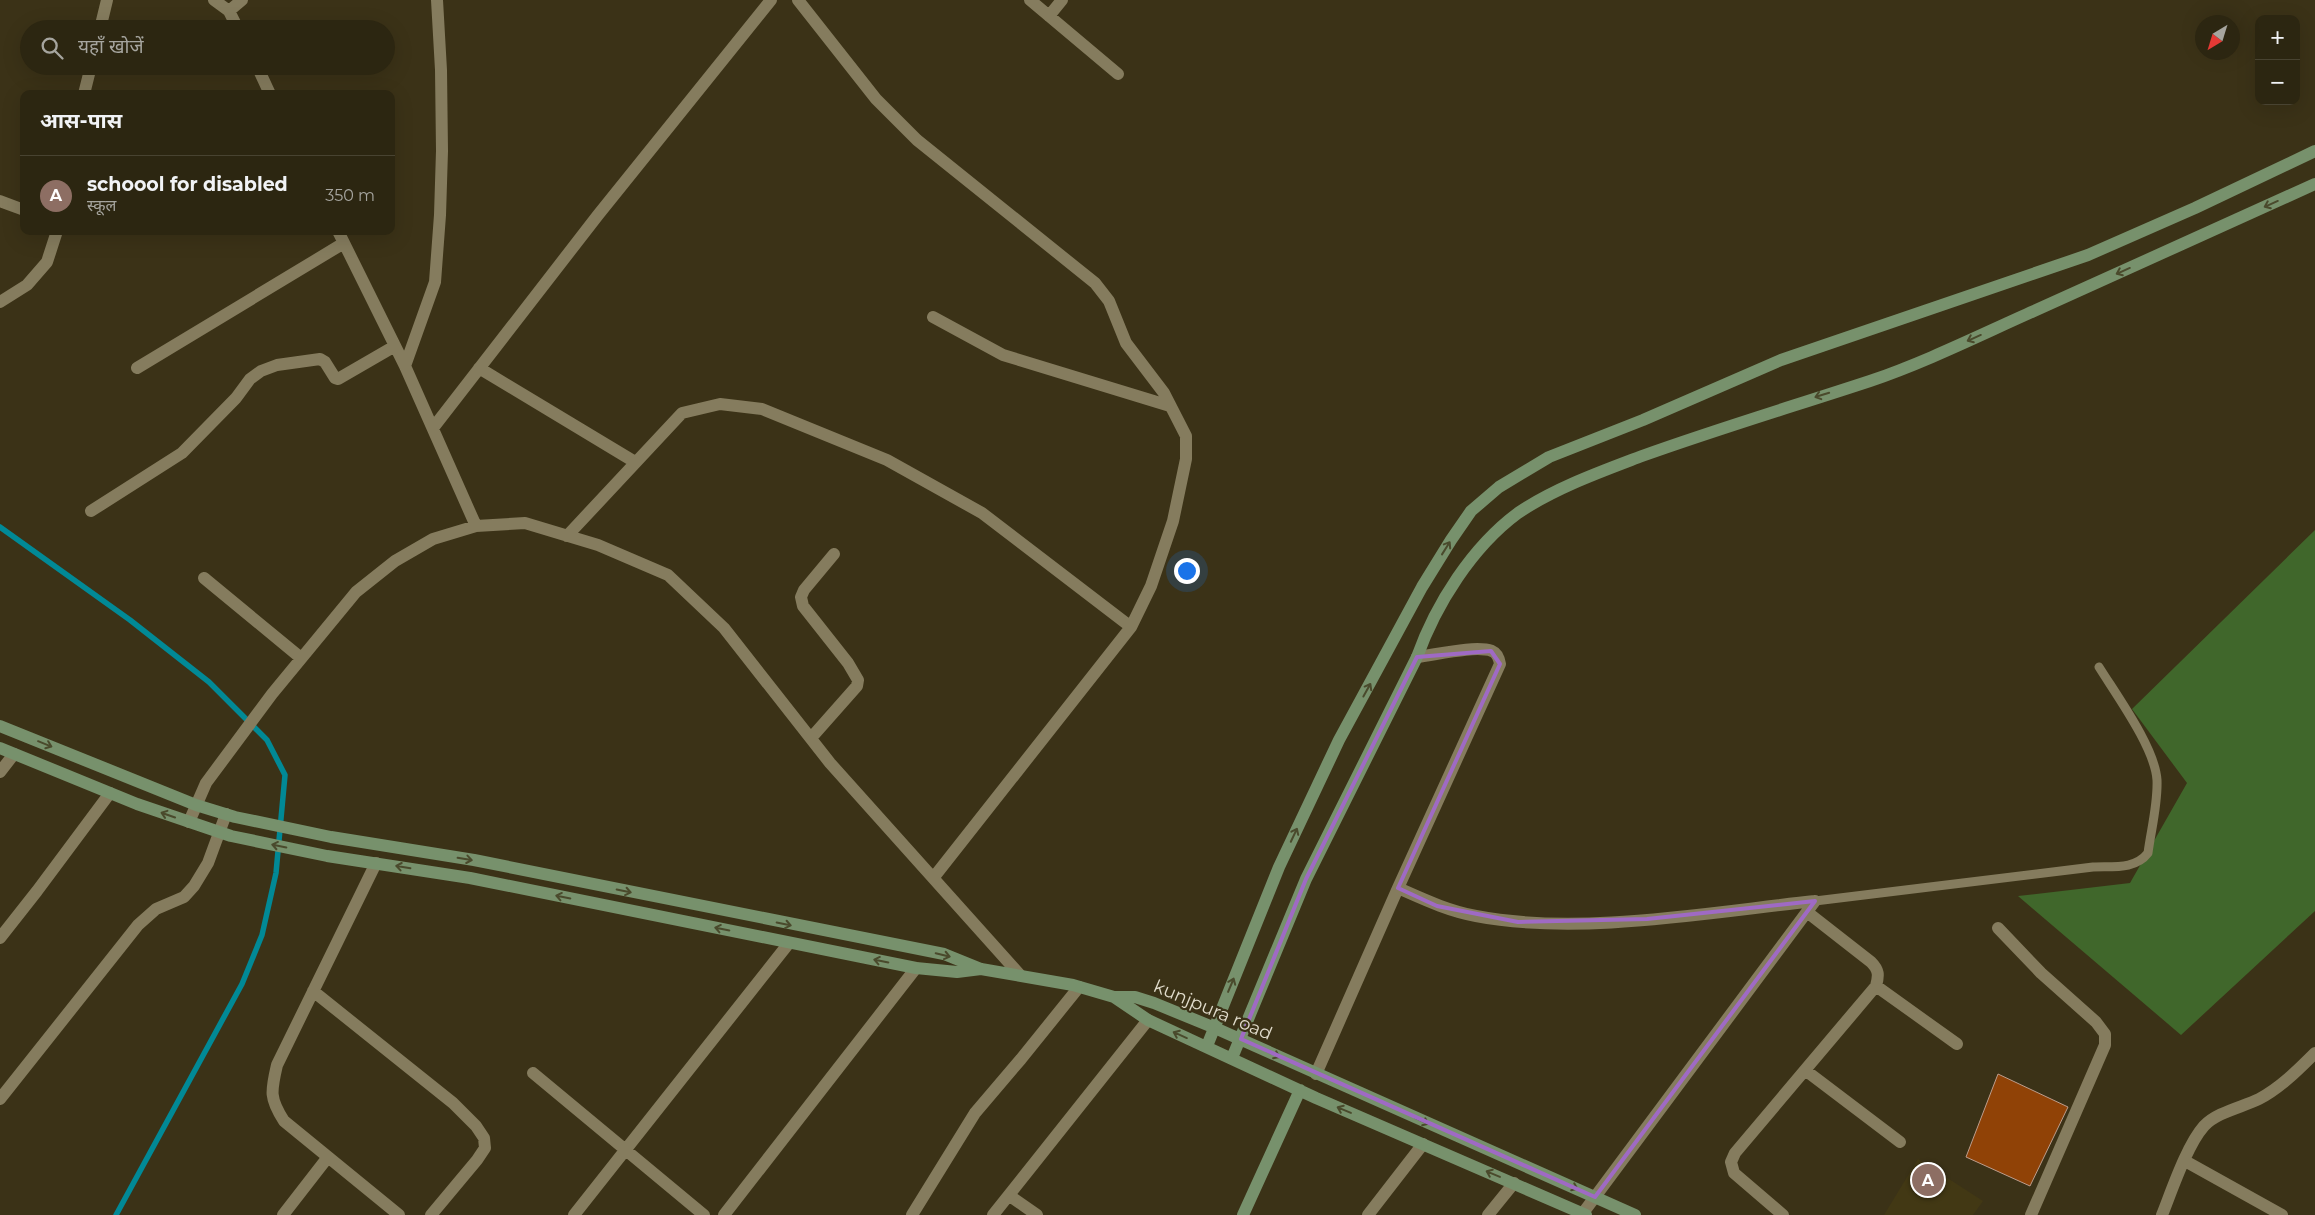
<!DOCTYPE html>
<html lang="hi">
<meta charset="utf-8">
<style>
:root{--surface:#2c2611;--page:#38321f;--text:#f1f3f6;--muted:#a6a59f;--line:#484331;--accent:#68d465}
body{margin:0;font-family:Montserrat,"Noto Sans Devanagari",sans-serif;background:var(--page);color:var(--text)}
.controls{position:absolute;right:15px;top:15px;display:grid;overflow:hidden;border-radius:10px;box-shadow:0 5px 20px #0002}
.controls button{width:45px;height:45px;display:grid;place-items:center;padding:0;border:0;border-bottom:1px solid var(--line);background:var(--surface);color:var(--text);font:25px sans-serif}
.compass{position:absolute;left:2195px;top:15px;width:45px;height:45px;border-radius:50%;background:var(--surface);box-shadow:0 5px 20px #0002;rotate:218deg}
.you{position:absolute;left:1186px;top:570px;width:18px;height:18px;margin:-12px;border:4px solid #fff;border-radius:50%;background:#1a73e8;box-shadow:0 0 0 8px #1a73e833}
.badge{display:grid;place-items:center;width:32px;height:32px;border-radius:50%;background:var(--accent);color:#fff;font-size:16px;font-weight:700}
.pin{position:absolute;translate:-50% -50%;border:2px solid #fff;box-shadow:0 1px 5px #0006}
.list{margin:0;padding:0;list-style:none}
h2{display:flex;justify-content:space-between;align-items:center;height:65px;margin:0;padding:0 20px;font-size:21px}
h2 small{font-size:16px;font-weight:400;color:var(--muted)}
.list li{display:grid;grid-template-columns:32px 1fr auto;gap:15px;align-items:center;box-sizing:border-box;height:80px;padding:0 20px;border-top:1px solid var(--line)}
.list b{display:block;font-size:19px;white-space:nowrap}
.list p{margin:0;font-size:16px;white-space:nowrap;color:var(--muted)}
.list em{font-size:16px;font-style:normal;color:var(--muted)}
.icon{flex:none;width:28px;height:28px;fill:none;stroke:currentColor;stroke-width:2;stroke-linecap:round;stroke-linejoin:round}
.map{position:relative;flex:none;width:2315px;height:1215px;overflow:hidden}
.search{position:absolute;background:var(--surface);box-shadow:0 5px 20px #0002;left:20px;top:20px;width:375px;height:55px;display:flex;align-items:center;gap:12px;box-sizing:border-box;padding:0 18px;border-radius:28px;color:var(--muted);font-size:19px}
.panel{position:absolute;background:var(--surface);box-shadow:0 5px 20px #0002;left:20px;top:90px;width:375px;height:145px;border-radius:10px}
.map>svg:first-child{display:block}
.built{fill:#423814}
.green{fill:#40672b}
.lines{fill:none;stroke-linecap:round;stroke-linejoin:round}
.stream{stroke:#018996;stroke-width:5.5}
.building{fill:#904206;stroke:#bd9d8c}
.lane{stroke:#857c5e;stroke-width:9}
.street{stroke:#857c5e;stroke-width:12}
.secondary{stroke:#77916c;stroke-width:12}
.oneway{stroke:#4a4a2c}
.marked{fill:none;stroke:#9f6ac4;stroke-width:4;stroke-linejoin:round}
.labels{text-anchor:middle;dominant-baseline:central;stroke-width:4.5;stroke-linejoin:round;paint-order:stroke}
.street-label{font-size:18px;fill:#e2ddcd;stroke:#3b3217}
</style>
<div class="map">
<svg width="2315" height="1215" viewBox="0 0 2315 1215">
<rect width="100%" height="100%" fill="#3b3217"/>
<path class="built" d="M1918,1159L1983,1201L1973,1215H1884Z"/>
<path class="green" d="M2315,530V911L2181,1035L2018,896L2130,883L2187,783L2132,709Z"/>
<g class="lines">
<path class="stream" d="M0,527L130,620L209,682L267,740L285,775L276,873L262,935L242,984L116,1215"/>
</g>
<path class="building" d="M1998,1074L2068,1107L2030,1186L1966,1157Z"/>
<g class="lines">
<path class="lane" d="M1815,901L2093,867C2112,866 2135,870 2148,853C2151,830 2158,804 2157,780C2155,748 2117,696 2099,667"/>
<path class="street" d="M214,0L229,11L238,29
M798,0L876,99L917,140L1095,283L1109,301L1126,343L1164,393L1186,436V459L1173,521L1151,586L1131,627L934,877
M1030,0L1118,74
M229,11L242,0
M1049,16L1062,0
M100,29L107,0
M257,66L270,94
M84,94L91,66
M0,201L24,210
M338,231L405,366L476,526
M0,302L27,285L47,262L57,231
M933,317L1003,355L1170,406
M405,366L435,282L440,215L442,151L441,70L437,0
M137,368L344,243
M479,368L635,462
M433,428L598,215L771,0
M91,511L182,453L236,398L250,379L261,371L277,365L320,359L325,362L335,378L338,379L395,346
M567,536L682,413L720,404L762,409L887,460L982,513L1131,627
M204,578L301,658
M811,738L857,686L858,680L848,663L803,606L801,597L804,590L834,554
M0,772L14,754
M189,822L206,783L272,694L356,592L395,561L433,539L476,526L525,523L598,545L668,575L724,628L830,763L1020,975
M376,863L277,1065C271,1091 269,1098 284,1121L399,1215
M1398,888C1423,899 1448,911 1476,916C1579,936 1711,912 1815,901
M1807,912L1871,962C1879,970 1879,975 1876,986
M1998,928L2041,973L2096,1022L2105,1034V1045L2031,1215
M0,938L37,891L110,793
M313,991L453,1103L476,1126L484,1138L485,1148L477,1160L431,1215
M1805,1070L1900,1142
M533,1073L704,1215
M1316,1074L1398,888L1500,664C1499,658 1497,653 1492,651C1475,645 1435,655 1417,657
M0,1099L138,925L156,909L184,897L194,886L208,863L226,814
M2185,1161L2282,1215
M1010,1196L1037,1215
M1583,1213L1815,901
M283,1215L328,1157
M574,1215L789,943
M724,1215L916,968
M912,1215L975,1113L1021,1059L1079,987
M993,1215L1148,1020
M1368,1215L1423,1144
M1488,1215L1514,1183
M1783,1215L1734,1173L1731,1162L1735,1153L1876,986L1957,1044
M2162,1215C2172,1190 2187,1145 2204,1126C2217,1112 2243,1107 2259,1099C2280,1088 2298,1070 2315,1053"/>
<path class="secondary" d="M0,726L196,805L235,817L331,837L474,860L944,954L981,969L1073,985L1114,997H1135L1154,1003L1215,1028L1635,1215
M0,748L137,804L231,836L327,856L470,878L916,968L957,972L981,969
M1114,997L1148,1020L1316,1098L1586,1215
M1207,1046L1279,867L1339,740L1422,587L1451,540L1471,511L1499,487L1549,457L1643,420L1781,360L2088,255L2195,208L2315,151
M1232,1058L1306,879L1417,657C1436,604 1472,547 1518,513C1555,488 1600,472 1642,456C1717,429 1794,406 1870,381C1926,362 1980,335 2034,311C2128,269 2221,226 2315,184
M1243,1215L1300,1090"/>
</g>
<defs><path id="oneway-shaft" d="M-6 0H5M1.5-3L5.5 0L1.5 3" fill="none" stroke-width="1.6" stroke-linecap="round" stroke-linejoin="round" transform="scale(1.25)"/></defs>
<g class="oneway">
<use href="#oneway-shaft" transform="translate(2271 204) rotate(156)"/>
<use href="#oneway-shaft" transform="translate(2123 271) rotate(156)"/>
<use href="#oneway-shaft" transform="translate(1974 338) rotate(156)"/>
<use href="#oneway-shaft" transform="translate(1822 395) rotate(163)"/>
<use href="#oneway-shaft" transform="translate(1446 548) rotate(-58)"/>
<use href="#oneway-shaft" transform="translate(1367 690) rotate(-61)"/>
<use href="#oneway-shaft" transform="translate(45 744) rotate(22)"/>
<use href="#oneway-shaft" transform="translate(168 815) rotate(-161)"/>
<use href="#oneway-shaft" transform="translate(1294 835) rotate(-65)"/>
<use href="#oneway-shaft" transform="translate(279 846) rotate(-168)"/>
<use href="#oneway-shaft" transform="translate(465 859) rotate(9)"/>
<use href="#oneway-shaft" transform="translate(403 867) rotate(-171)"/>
<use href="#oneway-shaft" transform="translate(624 891) rotate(12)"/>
<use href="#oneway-shaft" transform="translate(563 897) rotate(-169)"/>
<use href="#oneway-shaft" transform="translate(784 924) rotate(12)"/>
<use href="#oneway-shaft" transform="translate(722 929) rotate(-169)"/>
<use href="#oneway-shaft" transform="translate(943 955) rotate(13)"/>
<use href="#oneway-shaft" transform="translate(881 961) rotate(-169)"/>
<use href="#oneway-shaft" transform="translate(1231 985) rotate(-67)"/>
<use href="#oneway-shaft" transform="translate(1180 1035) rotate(-156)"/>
<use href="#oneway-shaft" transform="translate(1273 1054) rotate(25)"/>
<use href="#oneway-shaft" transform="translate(1344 1110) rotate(-157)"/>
<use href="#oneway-shaft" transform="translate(1422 1121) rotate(24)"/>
<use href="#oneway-shaft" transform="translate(1493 1174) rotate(-157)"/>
<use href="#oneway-shaft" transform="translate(1571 1186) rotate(24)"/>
</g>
<path class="marked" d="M1491,651L1500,664L1398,888L1437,906L1518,922L1647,919L1815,901L1595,1197L1241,1039L1306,879L1417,657Z"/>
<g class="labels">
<g class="street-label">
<text transform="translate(1213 1010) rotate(23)">kunjpura road</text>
</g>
</g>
</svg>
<div class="controls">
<button>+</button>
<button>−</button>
</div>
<svg class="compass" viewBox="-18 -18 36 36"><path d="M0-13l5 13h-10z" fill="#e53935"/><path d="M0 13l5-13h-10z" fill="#a6a59f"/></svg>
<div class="you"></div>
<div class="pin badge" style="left:1928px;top:1180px;background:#8d6e63">A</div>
<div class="search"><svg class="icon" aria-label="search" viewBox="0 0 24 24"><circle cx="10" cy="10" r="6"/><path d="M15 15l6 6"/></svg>यहाँ खोजें</div>
<section class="panel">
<h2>आस-पास<small></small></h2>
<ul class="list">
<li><span class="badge" style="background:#8d6e63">A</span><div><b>schoool for disabled</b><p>स्कूल</p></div><em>350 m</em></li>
</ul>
</section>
</div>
